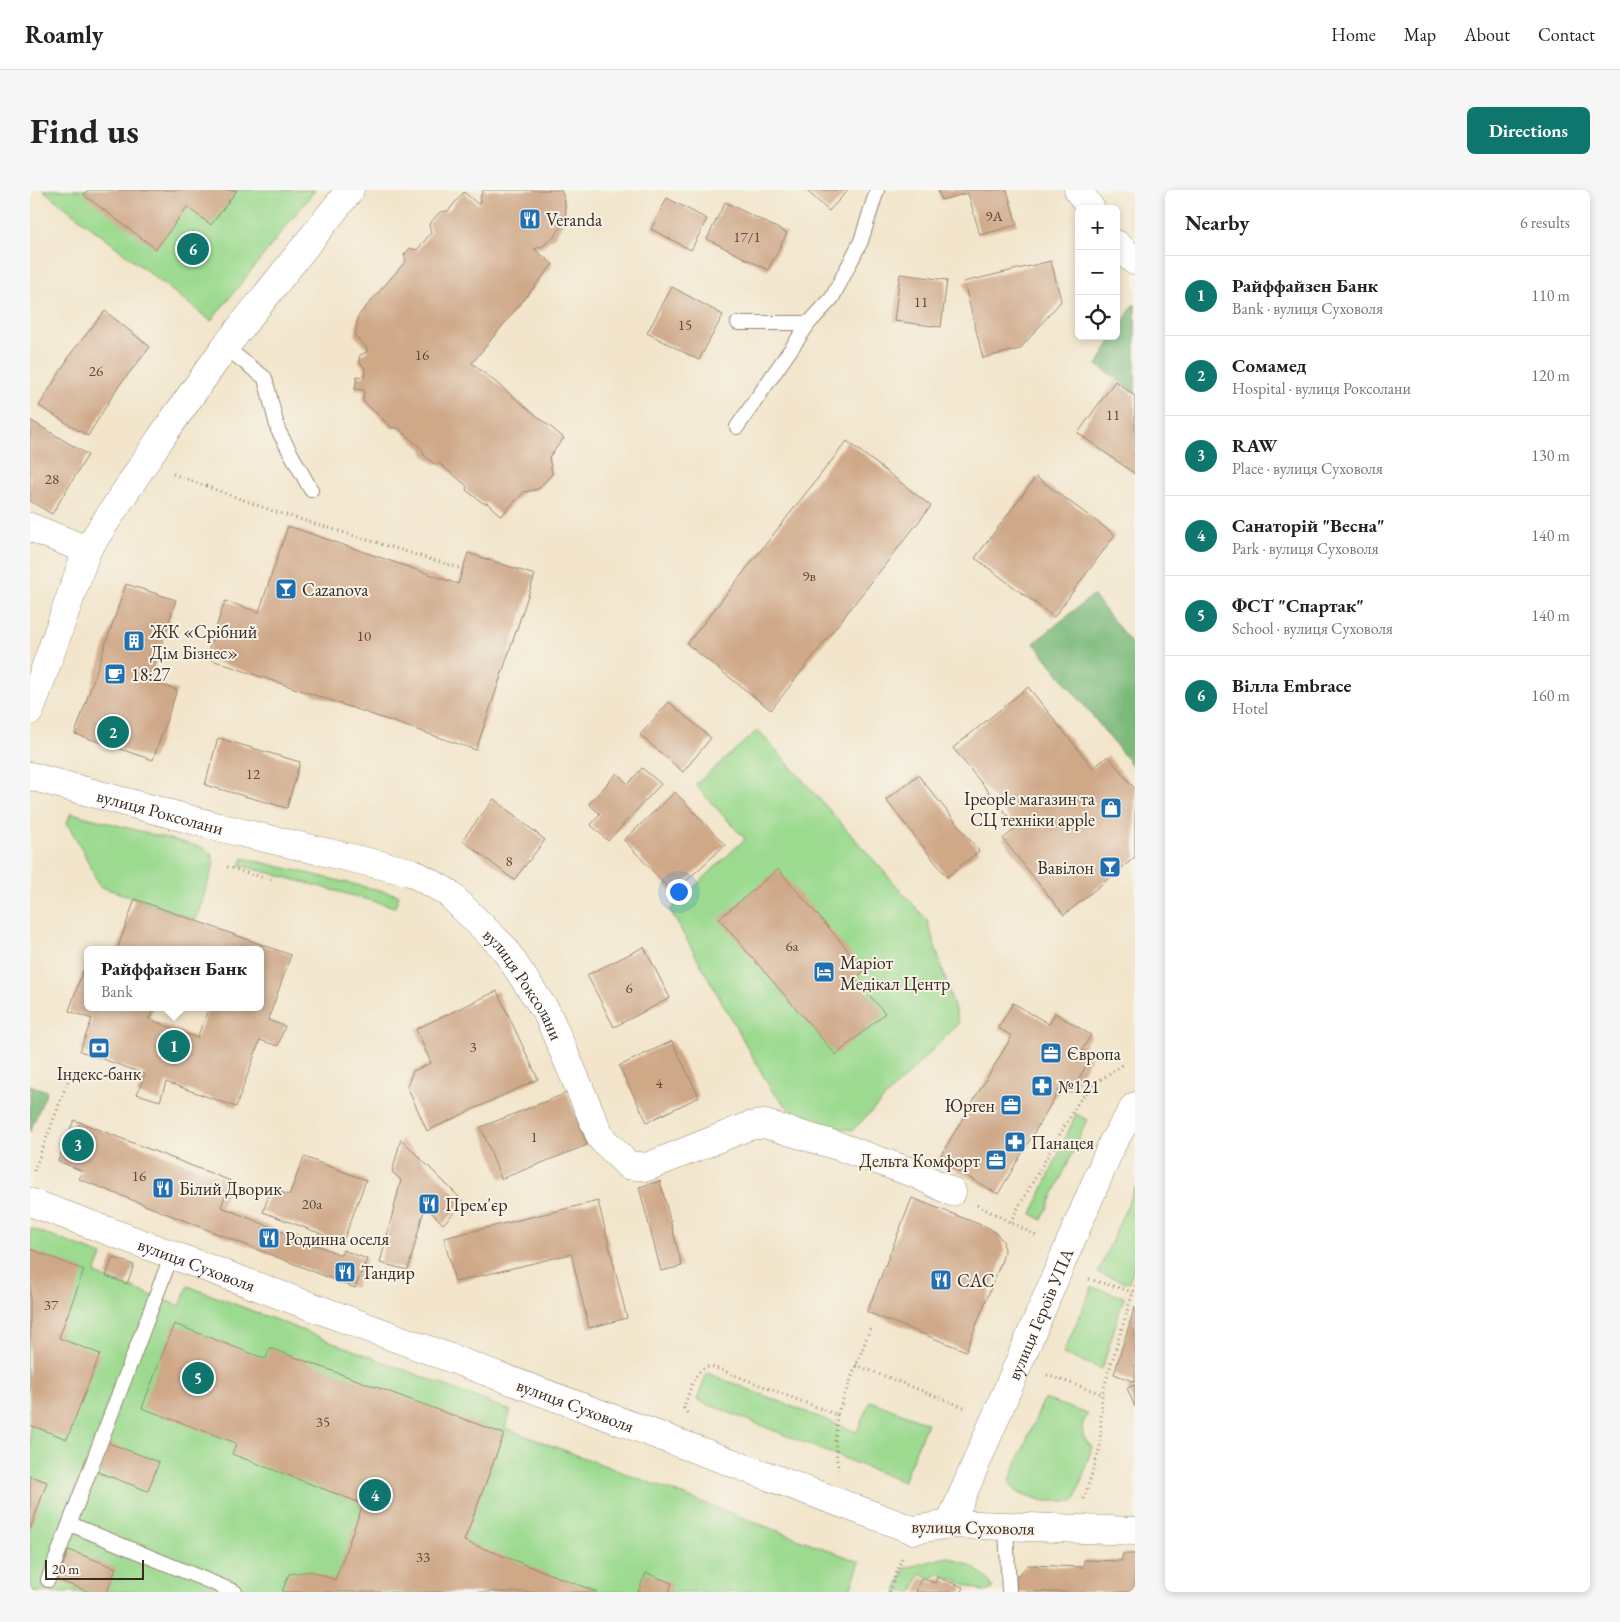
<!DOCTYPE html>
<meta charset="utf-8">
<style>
:root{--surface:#fff;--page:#f6f6f6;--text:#222;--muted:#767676;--line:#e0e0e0;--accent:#0f766e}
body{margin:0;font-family:"EB Garamond",serif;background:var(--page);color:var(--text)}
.controls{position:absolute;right:15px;top:15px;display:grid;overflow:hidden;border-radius:8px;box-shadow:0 2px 8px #0003}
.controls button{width:45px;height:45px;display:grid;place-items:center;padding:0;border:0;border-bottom:1px solid var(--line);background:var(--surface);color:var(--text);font:25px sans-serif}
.scale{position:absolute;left:15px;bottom:12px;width:99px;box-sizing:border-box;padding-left:5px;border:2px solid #3b2a1e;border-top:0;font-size:14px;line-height:18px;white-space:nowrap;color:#3b2a1e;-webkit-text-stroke:4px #f7f3e8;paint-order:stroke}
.you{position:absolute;left:648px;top:701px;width:18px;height:18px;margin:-12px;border:4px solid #fff;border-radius:50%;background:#1a73e8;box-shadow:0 0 0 8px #1a73e833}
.badge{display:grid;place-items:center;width:32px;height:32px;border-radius:50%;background:var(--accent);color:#fff;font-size:16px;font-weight:700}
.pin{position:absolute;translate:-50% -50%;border:2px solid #fff;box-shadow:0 1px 5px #0006}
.popup{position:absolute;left:54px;top:756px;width:180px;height:65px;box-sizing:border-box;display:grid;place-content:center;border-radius:8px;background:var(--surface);filter:drop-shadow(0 1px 4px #0005);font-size:16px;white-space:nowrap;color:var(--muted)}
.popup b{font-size:19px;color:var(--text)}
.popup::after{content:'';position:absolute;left:50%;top:100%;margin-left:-10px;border:10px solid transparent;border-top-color:var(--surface)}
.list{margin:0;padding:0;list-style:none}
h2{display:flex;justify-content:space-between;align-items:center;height:65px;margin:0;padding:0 20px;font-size:21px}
h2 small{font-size:16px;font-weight:400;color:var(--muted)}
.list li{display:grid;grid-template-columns:32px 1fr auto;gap:15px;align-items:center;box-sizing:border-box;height:80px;padding:0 20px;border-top:1px solid var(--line)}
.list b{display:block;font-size:19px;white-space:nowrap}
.list p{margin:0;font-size:16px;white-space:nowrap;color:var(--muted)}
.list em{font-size:16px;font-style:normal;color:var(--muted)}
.icon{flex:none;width:28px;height:28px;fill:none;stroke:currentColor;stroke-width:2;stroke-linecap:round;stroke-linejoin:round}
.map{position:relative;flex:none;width:1105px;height:1402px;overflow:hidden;border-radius:8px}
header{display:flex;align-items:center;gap:30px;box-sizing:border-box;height:70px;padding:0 25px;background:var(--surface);border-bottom:1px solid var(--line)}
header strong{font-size:24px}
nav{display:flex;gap:28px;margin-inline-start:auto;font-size:18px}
.intro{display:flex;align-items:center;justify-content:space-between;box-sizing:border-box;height:120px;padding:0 30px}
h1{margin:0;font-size:35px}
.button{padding:12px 22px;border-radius:8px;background:var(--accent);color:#fff;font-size:18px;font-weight:700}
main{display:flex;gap:30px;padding:0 30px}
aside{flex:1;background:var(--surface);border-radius:8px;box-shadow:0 2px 8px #0003}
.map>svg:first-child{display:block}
.green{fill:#9bda8f;stroke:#6b8256}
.forest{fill:#7cba7a;stroke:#5c724c}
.building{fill:#cfa888}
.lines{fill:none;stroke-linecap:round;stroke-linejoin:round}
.lane-casing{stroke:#968874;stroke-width:16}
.street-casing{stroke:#968874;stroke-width:29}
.secondary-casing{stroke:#968874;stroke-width:29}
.path{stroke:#968874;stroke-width:3;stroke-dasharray:1 4;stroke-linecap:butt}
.lane{stroke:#fff;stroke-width:14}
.street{stroke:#fff;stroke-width:28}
.secondary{stroke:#fff;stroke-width:28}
.labels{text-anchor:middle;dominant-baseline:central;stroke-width:4;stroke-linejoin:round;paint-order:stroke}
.number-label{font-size:15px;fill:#604a38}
.poi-label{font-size:18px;fill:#3b2a1e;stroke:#f7f3e8;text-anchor:start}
.street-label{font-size:18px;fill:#3b2a1e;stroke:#f7f3e8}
</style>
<header>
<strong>Roamly</strong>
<nav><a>Home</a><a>Map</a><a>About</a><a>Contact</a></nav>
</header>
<div class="intro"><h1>Find us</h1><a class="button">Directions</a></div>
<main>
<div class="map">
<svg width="1105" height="1402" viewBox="0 0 1105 1402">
<rect width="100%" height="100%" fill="#f7f3e8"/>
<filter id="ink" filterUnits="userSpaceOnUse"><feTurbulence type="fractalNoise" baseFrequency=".02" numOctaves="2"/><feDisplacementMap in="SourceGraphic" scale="10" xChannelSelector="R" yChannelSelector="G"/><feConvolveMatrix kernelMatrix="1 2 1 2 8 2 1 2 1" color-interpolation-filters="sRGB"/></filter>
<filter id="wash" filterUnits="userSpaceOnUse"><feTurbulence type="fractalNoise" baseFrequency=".0096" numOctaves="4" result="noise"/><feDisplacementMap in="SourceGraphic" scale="20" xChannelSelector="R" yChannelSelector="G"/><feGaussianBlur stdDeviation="1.12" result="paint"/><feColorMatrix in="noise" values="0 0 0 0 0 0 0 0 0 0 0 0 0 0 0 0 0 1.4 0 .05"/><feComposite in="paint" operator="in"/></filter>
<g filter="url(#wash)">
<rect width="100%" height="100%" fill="#f2e5cb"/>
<path class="green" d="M13,0H285L181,131Z
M728,540L897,730L929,833L823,940L795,937L767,927L742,901L640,720L715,649L665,595Z
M41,623L174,658L181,664L184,674L166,730L69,696L53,661L37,633Z
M213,668L369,705L365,717L210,675Z
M1046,924L1057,930L1012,1030L1002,1024Z
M1105,997V1073L1099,1093L1068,1083Z
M0,1038L72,1065L65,1084L150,1116L158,1096L481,1221L475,1238L830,1372L819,1402H0Z
M1062,1097L1094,1107L1072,1179L1033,1164Z
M677,1183L827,1242L840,1211L897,1233L873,1292L667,1210Z
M1014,1209L1058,1224C1049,1234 1051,1249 1062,1257L1045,1311H1014L987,1302L979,1292Z
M917,1367C933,1372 957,1381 963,1399L955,1402L906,1383L903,1389L890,1384L883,1402H866L875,1378Z"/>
<path class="forest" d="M1104,114L1105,115V203L1067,175L1084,146H1086V143Z
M1063,405L1105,458V579L1004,453Z
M0,895L17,901L0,942Z"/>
<g id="blocks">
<path class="building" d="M58,0H207L181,35L157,17L126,59L54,5Z
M453,0H531L534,8L536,22L532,35L524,47L513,56L504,59L523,74L442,173L534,248L519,267L522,284L508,299L494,302L471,326L457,313H453L436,300L437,296L409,273L404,274L394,265L392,259L368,238H362L333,211L334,200L325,199L327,186L334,187L335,178L329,172L330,165L337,162V158L325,146L328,126L376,71L374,65L380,58L387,60L401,43L399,34L410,22L418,21L434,2L449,15L451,5Z
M776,0H818L799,21Z
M908,0H977L987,35L950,45L938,3L911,10Z
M637,8L677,29L661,60L621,39Z
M695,12L757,43L738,80L677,49Z
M1021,71L1031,111L990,159L953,168L934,92Z
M870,84L917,90L911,137L864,131Z
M642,97L693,125L669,170L617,143Z
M75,121L120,157L87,198L58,246L9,216L42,162Z
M1085,191L1105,206V284L1048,243Z
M0,230L58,265L22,324L0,311Z
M817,251L901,316L741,520L657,454Z
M1006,287L1085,345L1024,427L945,368Z
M258,336L428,394L438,363L505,385L446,560L176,468L195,411L229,422Z
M96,394L146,410L119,491L147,500L123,570L45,544Z
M998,497L1063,578L1078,566L1105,599V667L1034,725L973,649L987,637L923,558Z
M639,512L681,548L653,582L610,545Z
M188,548L270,572L257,618L175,595Z
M612,578L631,594L578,651L561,635L570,624L559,614L587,583L598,594Z
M888,585L949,661L917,687L856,610Z
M645,602L695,655L643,703L594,650Z
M464,609L515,650L484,690L432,650Z
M748,679L835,780L825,789L855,823L806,865L689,729Z
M105,709L261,765L238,830L255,836L248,856L230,850L206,917L136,892L130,911L107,904L115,884L50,861L62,829L39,821L57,769L58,817H124L119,829L167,848L179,817H230V760H87Z
M614,757L640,808L584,837L557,785Z
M467,801L508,889L397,941L377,896L383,881L401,873L386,839Z
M983,813L1019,834L1025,823L1061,845L1052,860L1058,863L1060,869L1043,899L1036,900L1031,897L968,1004L908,970L982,846L968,838Z
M642,851L669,907L617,932L589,876Z
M537,903L557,955L471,989L451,937Z
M44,930L201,991L191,1017L311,1065L313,1060L337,1069L325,1098L49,989L52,981L28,971Z
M371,949L434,1012L413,1034L395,1016L378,1080L350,1073L371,990L362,982Z
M274,967L336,990L313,1052L233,1022L241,999L259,1005Z
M630,991L652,1076L631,1081L609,997Z
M882,1008L959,1038L967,1044L973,1051L974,1061L972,1070L936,1161L837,1122Z
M568,1011L597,1128L559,1138L541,1064L425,1092L414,1048Z
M0,1059L54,1080L29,1148L70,1164L37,1249L0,1235Z
M83,1067L104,1075L97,1094L76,1086Z
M1105,1116V1192L1084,1184Z
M144,1134L236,1169L240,1158L474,1244L434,1351L567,1402H252L259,1384L281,1381L305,1390L333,1314L202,1264L206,1253L112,1218Z
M1105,1195V1217L1097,1198Z
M76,1252L129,1272L118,1301L65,1281Z
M0,1286L17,1292L0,1340Z
M39,1360L86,1378L77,1402H60L27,1390Z
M1093,1364H1105V1402H987L986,1387L998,1375L1053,1377L1054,1370L1091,1371Z
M616,1383L642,1393L639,1402H608Z
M907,1387L933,1397L931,1402H886L891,1388L905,1393Z"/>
</g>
</g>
<g filter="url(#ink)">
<use href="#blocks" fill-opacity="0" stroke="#968874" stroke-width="1"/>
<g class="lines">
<g class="lane-casing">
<path id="lane" d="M708,133H779
M195,157L235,188L248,240L281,300
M707,237L779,133L802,108L831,51L847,0
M40,1334L205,1402
M976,1337L979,1402
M18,1390L142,1064"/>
</g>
<g class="street-casing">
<g id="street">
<path d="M0,337L57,360"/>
<path d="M0,521L57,360L132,246L195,157L320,0"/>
<path id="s1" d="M0,586L192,638L381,682L417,702L473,757L517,823L571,948L598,975L617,977L719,936L735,934L808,956L886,984L922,1002"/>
<path d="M920,1334L1105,1341"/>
</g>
</g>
<g class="secondary-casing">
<g id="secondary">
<path d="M1048,0L1061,19"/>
<path d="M1086,54L1105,71"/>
<path id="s2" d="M0,1012L883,1340L920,1334L1083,952L1105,916"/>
</g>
</g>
<path class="path" d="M143,284L243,321L433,379
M197,677L245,691
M4,981L38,891
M947,1015L1009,1047
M980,1032L1049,911L1067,892L1095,873
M1059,1089L1103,1102
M826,1175L936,1218
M1017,1185L1072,1204
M657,1223L654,1218L655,1214C661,1199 663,1179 681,1176L807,1225L841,1137
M807,1225L805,1250L808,1280
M1054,1309L1070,1257L1072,1204L1105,1095
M859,1402L872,1368"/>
<use href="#lane" class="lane"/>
<use href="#street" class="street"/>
<use href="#secondary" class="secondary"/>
</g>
</g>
<defs>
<g id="restaurant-square" transform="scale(1.125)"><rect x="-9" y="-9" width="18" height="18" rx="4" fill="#1f6fb2" stroke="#f7f3e8"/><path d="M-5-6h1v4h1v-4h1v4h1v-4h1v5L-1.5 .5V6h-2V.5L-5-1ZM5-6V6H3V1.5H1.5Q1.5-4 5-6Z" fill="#fff"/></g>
<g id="bar-square" transform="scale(1.125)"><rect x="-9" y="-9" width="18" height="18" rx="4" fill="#1f6fb2" stroke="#f7f3e8"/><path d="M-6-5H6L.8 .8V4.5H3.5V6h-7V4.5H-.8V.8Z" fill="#fff"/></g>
<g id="building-square" transform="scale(1.125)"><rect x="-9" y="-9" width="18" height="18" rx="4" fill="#1f6fb2" stroke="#f7f3e8"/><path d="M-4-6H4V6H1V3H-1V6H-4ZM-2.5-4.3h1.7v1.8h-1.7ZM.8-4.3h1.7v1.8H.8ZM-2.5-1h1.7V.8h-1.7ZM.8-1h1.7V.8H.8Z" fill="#fff"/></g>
<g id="cafe-square" transform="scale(1.125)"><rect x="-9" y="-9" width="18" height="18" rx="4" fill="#1f6fb2" stroke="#f7f3e8"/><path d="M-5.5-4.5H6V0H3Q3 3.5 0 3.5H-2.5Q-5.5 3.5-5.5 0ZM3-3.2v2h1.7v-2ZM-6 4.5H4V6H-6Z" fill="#fff"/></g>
<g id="shop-square" transform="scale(1.125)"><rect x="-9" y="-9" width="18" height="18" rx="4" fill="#1f6fb2" stroke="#f7f3e8"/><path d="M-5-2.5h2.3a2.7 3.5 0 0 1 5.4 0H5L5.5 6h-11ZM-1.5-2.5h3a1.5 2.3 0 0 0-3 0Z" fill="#fff"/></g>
<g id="hotel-square" transform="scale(1.125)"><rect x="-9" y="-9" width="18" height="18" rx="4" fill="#1f6fb2" stroke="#f7f3e8"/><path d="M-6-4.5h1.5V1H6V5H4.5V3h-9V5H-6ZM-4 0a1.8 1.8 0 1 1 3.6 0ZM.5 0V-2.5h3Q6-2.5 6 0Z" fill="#fff"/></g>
<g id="bank-square" transform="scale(1.125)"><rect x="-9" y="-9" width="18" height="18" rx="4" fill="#1f6fb2" stroke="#f7f3e8"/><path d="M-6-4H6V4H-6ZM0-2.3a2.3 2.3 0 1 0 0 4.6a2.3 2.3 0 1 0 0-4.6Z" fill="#fff"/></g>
<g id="office-square" transform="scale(1.125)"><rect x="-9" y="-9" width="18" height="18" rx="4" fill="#1f6fb2" stroke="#f7f3e8"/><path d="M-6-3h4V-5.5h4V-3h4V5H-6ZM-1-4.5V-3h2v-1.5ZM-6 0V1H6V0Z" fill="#fff"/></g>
<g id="pharmacy-square" transform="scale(1.125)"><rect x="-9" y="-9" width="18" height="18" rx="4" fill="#1f6fb2" stroke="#f7f3e8"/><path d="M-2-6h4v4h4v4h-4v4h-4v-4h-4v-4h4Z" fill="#fff"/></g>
</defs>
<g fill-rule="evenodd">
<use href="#restaurant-square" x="500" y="29"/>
<use href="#bar-square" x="256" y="399"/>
<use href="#building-square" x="104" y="451"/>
<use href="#cafe-square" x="85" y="484"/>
<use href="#shop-square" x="1081" y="618"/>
<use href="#bar-square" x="1080" y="677"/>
<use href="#hotel-square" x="794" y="782"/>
<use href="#bank-square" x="69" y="858"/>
<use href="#office-square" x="1021" y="863"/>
<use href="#pharmacy-square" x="1012" y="896"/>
<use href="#office-square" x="981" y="915"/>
<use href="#pharmacy-square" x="985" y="952"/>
<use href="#office-square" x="966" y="970"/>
<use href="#restaurant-square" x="133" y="998"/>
<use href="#restaurant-square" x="399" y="1014"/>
<use href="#restaurant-square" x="239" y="1048"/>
<use href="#restaurant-square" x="315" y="1082"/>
<use href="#restaurant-square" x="911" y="1090"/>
</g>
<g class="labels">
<g class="number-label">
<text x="964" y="25">9А</text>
<text x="717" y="46">17/1</text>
<text x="891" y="111">11</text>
<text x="655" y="134">15</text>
<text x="392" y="164">16</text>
<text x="66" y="180">26</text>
<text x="1083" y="224">11</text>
<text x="22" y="288">28</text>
<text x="779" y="385">9в</text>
<text x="334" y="445">10</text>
<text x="223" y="583">12</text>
<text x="479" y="670">8</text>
<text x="762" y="755">6а</text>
<text x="599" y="797">6</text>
<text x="443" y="856">3</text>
<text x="629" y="892">4</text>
<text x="504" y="946">1</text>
<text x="109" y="985">16</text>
<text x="282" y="1013">20а</text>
<text x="21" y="1114">37</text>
<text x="293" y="1231">35</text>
<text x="393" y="1366">33</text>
</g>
<g class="poi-label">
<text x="516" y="29">Veranda</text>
<text x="272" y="399">Cazanova</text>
<text x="120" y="441">ЖК «Срібний<tspan x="120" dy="21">Дім Бізнес»</tspan></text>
<text x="101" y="484">18:27</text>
<text x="1065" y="608" text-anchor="end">Ipeople магазин та<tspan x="1065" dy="21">СЦ техніки apple</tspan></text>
<text x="1064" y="677" text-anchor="end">Вавілон</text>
<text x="810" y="772">Маріот<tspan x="810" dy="21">Медікал Центр</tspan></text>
<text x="1037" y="863">Європа</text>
<text x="69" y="883" text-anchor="middle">Індекс-банк</text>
<text x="1028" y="896">№121</text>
<text x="965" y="915" text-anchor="end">Юрген</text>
<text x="1001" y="952">Панацея</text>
<text x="950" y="970" text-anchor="end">Дельта Комфорт</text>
<text x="149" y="998">Білий Дворик</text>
<text x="415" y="1014">Прем'єр</text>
<text x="255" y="1048">Родинна оселя</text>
<text x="331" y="1082">Тандир</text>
<text x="927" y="1090">САС</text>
</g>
<g class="street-label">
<text stroke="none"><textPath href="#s1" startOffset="135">вулиця Роксолани</textPath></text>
<text stroke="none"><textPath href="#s1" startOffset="555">вулиця Роксолани</textPath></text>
<text stroke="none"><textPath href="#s2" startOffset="178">вулиця Суховоля</textPath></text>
<text stroke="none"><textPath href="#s2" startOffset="1208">вулиця Героїв УПА</textPath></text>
<text stroke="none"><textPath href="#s2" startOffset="582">вулиця Суховоля</textPath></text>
<text transform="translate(943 1337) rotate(1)">вулиця Суховоля</text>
</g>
</g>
</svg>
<div class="controls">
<button>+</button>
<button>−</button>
<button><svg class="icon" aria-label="locate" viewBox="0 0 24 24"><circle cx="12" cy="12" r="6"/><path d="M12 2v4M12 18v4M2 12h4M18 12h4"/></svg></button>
</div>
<div class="scale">20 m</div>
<div class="you"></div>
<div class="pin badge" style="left:144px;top:856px">1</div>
<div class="popup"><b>Райффайзен Банк</b>Bank</div>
<div class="pin badge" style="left:83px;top:542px">2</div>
<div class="pin badge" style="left:48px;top:955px">3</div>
<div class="pin badge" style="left:345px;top:1305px">4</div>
<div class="pin badge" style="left:168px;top:1188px">5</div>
<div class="pin badge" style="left:163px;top:59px">6</div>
</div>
<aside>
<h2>Nearby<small>6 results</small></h2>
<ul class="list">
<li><span class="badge">1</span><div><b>Райффайзен Банк</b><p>Bank · вулиця Суховоля</p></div><em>110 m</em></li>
<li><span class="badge">2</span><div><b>Сомамед</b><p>Hospital · вулиця Роксолани</p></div><em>120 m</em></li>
<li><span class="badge">3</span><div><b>RAW</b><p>Place · вулиця Суховоля</p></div><em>130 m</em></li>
<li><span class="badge">4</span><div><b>Санаторій &quot;Весна&quot;</b><p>Park · вулиця Суховоля</p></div><em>140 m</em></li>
<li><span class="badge">5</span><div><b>ФСТ &quot;Спартак&quot;</b><p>School · вулиця Суховоля</p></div><em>140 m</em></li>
<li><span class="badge">6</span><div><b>Вілла Embrace</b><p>Hotel</p></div><em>160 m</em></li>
</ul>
</aside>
</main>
